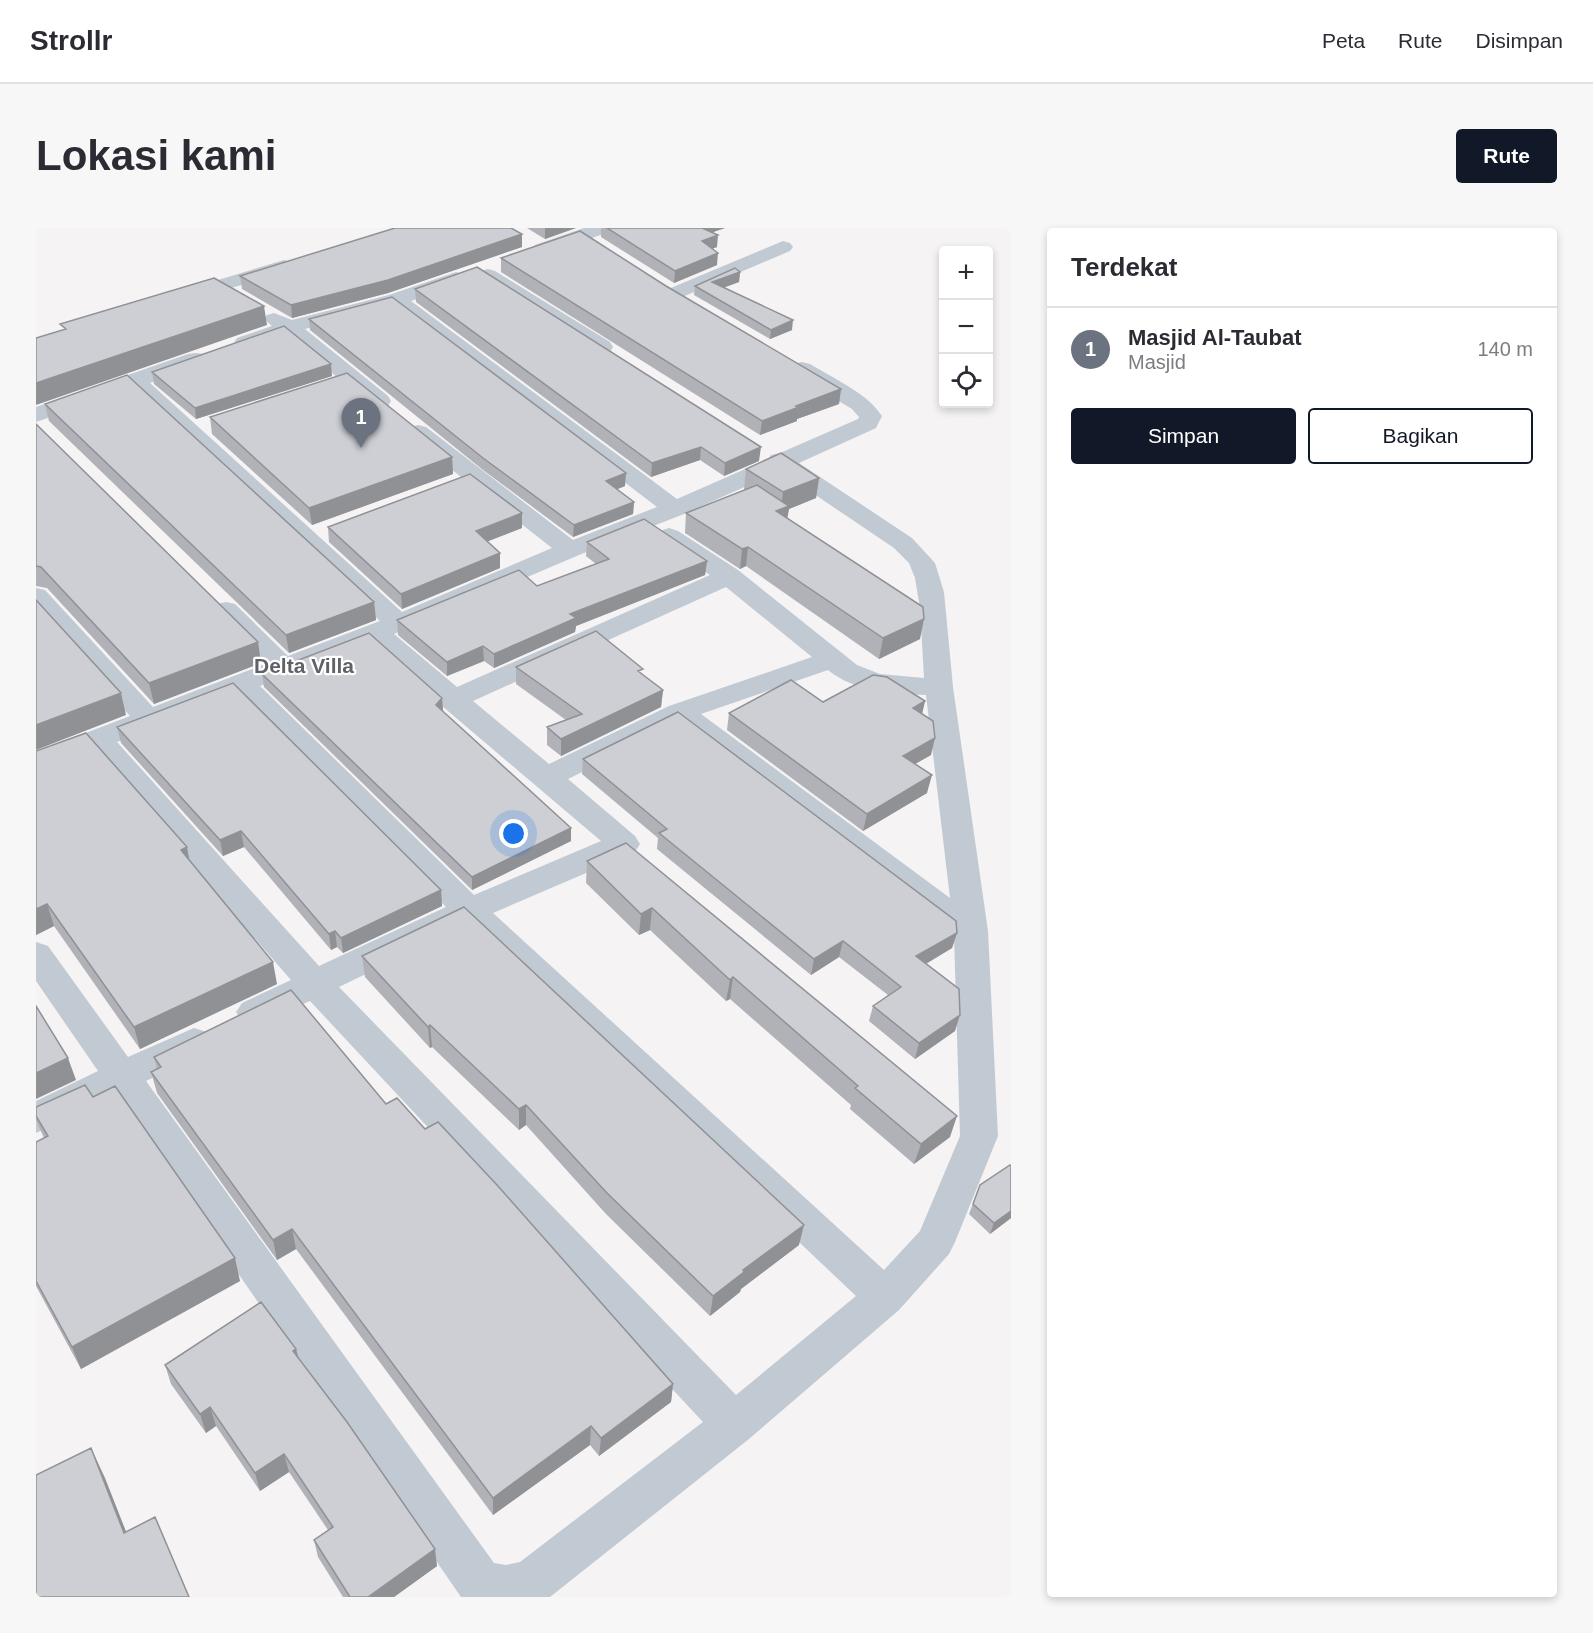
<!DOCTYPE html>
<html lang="id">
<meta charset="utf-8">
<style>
:root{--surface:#fff;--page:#f7f7f7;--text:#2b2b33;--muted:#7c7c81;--line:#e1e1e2;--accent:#111827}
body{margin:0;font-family:Helvetica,sans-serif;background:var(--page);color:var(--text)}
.controls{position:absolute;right:18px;top:18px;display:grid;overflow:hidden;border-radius:6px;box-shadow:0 3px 9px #0003}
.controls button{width:54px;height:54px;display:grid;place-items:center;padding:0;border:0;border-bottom:2px solid var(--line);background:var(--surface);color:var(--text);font:30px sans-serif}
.you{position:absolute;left:478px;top:606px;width:21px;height:21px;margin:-15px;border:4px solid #fff;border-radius:50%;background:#1a73e8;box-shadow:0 0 0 9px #1a73e833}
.badge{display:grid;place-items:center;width:39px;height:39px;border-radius:50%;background:var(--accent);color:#fff;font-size:20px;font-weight:700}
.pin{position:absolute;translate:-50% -50px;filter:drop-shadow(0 2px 3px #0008)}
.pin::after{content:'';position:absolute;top:32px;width:21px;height:18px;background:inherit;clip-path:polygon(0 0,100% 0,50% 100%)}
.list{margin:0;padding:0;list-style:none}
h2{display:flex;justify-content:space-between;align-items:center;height:78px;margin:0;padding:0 24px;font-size:26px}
h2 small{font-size:20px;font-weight:400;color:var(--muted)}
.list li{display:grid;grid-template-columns:39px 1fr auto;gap:18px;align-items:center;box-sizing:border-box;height:84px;padding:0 24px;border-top:2px solid var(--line)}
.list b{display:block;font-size:22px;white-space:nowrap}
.list p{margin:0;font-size:20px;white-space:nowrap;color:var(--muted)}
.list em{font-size:20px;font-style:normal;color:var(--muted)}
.actions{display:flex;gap:12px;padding:18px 24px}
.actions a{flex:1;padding:14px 0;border:2px solid var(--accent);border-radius:6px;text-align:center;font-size:21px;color:var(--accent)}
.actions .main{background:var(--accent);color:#fff}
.icon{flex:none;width:33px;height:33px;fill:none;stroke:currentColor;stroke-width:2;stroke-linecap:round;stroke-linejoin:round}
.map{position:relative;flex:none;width:975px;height:1369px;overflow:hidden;border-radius:6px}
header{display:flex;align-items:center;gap:36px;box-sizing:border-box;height:84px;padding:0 30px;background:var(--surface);border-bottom:2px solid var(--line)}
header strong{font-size:28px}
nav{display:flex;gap:33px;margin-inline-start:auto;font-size:21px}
.intro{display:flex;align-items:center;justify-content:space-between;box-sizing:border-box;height:144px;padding:0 36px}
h1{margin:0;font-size:42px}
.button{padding:15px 27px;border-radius:6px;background:var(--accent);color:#fff;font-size:21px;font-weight:700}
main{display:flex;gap:36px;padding:0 36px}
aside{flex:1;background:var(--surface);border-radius:6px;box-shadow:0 3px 9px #0003}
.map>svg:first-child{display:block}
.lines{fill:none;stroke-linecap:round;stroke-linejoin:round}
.minor{fill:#c1cad2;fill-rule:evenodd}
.wall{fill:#b0b2b7}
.shaded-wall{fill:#909195}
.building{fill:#cdcfd5;stroke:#909195;stroke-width:1.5}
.labels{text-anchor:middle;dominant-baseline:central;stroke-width:4.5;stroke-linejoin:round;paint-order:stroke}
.neighbourhood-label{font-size:21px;font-weight:bold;fill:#5f6368;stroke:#fff}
</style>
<header>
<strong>Strollr</strong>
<nav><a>Peta</a><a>Rute</a><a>Disimpan</a></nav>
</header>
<div class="intro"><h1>Lokasi kami</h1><a class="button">Rute</a></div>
<main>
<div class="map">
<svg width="975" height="1369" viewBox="0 0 975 1369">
<rect width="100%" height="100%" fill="#f5f3f3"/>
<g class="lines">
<path class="minor" d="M548,0H575L573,4L513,25H499L496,21L499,17Z
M747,13L754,15L757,19L754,23L644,70H630L627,66L630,62Z
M248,32L255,34L258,38L255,42L146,75L139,73L136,69L139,65Z
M452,41L459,43L574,114L577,119L574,124L566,125L558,124L445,51L442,47L445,43Z
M420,44L427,46L430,50L427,54L375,73L641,271L732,231L735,227L744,225L822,191L823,189L816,181L758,146L755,141L758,136L766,134L774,136C798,151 830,164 846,188L840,200L763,235L876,310L899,335L908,364L917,459L952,703L962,908L919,1014L913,1026L863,1082L713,1211L514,1369H425L80,868L0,905V873L62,843L0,753V714L12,718L92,829L158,800L171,804L176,814L171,824L110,853L458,1335L470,1337L484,1334L667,1194L274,773L218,797L206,793L200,784L206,775L255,752L56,524L0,545V524L94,488L0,384V360L9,362L117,479L229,436L181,388L177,382L181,376L190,374L199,376L252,428L344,393L95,161L0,194V179L152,126L160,125L168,126L171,131L168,136L114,155L366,384L516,320L374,209L370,204L374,199L382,197L390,199L537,312L621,279L357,78L269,101L352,168L355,173L352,178L344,180L336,178L250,107L217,120L209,121L201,120L198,115L201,110L236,98L228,91L231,87L238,85L256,92L353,67ZM744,243L858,320L873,335L879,350L884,380L888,450L844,446L821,437L702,342L642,303L633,300L624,303L620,308L624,313L674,347L421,459L358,406L543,327L648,286ZM690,359L776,429L633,478L513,536L437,473ZM335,415L406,478L565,613L438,667L224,458ZM792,442C819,464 856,466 890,467L914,670L665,486ZM200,468L410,679L283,738L81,514ZM641,497L918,708L924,908L884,1003L848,1042L457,685L599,624L604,616L599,608L532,551ZM429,698L820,1068L700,1167L303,759Z"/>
</g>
<path class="wall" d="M491,0H540L509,11Z
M565,0H689L677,4L681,19L676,21L681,37L638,55L565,9Z
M486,19L352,65L256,90L206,61L204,48Z
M465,30L630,58L805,161L803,176L761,191V193L724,207L465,44Z
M704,44L703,54L687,60L756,102L734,111L658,67L659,58Z
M379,61L723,233L688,248L664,232L615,249L380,74Z
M273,91L589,258L581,261L598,274L597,286L537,309L447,242L274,102Z
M116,144L296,148L160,191L118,156Z
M9,176L338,374L340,392L253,425L13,193Z
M174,189L416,229L417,246L276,297L176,206Z
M0,196L225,435L118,476L11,360L0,358Z
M710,241L783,250L780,270L753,281L751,290L884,411L843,431L710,338L704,341L649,305L650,285L709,262L708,261Z
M486,285V300L451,313L464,325V340L366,381L293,314L292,299Z
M551,314L671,333L669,347L540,398L539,404L458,440L448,433L411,448L362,407L361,392L501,358L560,336L550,328Z
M480,439L607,447L627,462L625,479L525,528L511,517V499L530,492L480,456Z
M226,446L406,470L407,483L535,600V613L436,662L228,459Z
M889,473L886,486L895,527L879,536L891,565L827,603L691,502L693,485L787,474Z
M81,499L405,662L406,678L307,725L301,719L295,722L208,619L187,628L85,515Z
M0,523L153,632L241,756L104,821L18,698L0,707Z
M547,531L921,705L916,720L890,736L919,803L879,831L833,793L837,778L852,767L803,729L775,747L621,621L622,610L546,546Z
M590,615L914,909L878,936L814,881L815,877L694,771L690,773L614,702L603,707L550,655L551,633Z
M326,728L763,1017L705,1061L704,1064L674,1088L570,986L490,897L483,902L396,819L394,820L329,749Z
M118,829L350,876L389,901L637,1156L635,1174L563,1228L554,1217L457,1287L260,1021L241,1032L121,865L115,844L121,841Z
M57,869L204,1053L45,1141L0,1058V914L8,910L0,892V879Z
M975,938V990L954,1006L933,986L944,957Z
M260,1121L263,1131L401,1338L358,1369H307L282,1329L278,1312L292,1302L253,1244L224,1263L180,1198L170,1205L135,1156L129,1137Z"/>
<path class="shaded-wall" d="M509,0H540L509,11Z
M661,0H689L660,10Z
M486,6V19L352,65L256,90L255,77Z
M682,7L681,19L665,25L666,13Z
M682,25L681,37L638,55L639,43Z
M704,44L703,54L675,64L676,54Z
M228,78L231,97L0,177V155Z
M757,92L756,102L734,111L735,102Z
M295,136L296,148L160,191L159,180Z
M805,161L803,176L761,191V193L724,207L726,193L760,178Z
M665,219L664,232L615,249L616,235Z
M725,219L723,233L688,248L689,235Z
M416,229L417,246L276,297L273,280Z
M590,245L589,258L570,266V253Z
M783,250L780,270L753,281L750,297L740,283L745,281L747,264Z
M598,274L597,286L537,309L538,297Z
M486,285V300L440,318V303Z
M712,319L710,338L704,341L706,321Z
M464,325V340L366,381L365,366Z
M671,333L669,347L540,398L539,404L458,440V426L534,386Z
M338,374L340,392L253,425L250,407Z
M888,391L884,411L843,431L847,410Z
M222,414L225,435L118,476L113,455Z
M447,418L448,433L411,448V434Z
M627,462L625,479L525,528V511Z
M85,465L90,487L0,522V497Z
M406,470L407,483L401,490L400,477Z
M889,473L885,490L877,480Z
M899,510L895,527L863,545L867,528Z
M896,547L891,565L827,603L831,586Z
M535,600V613L436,662V649Z
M205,603L208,619L187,628L184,612Z
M151,619L155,641L145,622Z
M405,662L406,678L307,725L305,710Z
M11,676L18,698L0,707V681Z
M616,680L614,702L603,707L605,686Z
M299,703L301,719L295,722L293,706Z
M921,705L916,720L876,744L880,728Z
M807,713L803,729L775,747L778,731Z
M237,734L241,756L104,821L98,799Z
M697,749L694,771L690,773L694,752Z
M924,787L919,803L879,831L883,815Z
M394,797L396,819L394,820L392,799Z
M32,830L40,852L0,871V845Z
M490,877V897L483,902V881Z
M921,888L914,909L878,936L885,916Z
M975,983V990L954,1006L958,995Z
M768,997L763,1017L705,1061L704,1064L674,1088L677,1068L707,1042Z
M256,1001L260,1021L241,1032L237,1012Z
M199,1030L204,1053L45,1141L36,1119Z
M260,1121L265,1140L257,1123Z
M637,1156L635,1174L563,1228L565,1210Z
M174,1179L180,1198L170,1205L164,1186Z
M555,1198L554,1217L457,1287V1270Z
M55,1220L69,1250L102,1334L88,1305Z
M248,1226L253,1244L224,1263L219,1245Z
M399,1321L401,1338L358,1369H332Z"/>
<path class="building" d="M359,0H475L486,6L352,52L255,77L204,48Z
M571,0H666L682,7L666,13L682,25L639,43Z
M544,3L630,58L805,161L760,178L763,179L726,193L465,30Z
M441,39L725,219L689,235L665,219L616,235L379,61Z
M699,40L704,44L676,54L757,92L735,102L659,58Z
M178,50L228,78L0,155V110L30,101L24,96Z
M356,69L590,245L570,253L598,274L538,297L447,230L273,91Z
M248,98L295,136L159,180L116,144Z
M311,145L416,229L273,280L174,189Z
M91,147L338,374L250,407L9,176Z
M0,196L222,414L113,455L5,339L0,338Z
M745,225L783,250L747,264L710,241Z
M434,246L486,285L440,303L464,325L365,366L292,299Z
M721,257L753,278L740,283L887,379L888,391L847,410L712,319L706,321L650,285Z
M608,291L671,333L534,386L540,390L458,426L447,418L411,434L361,392L483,342L501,358L573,331L551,314Z
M0,372L85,465L0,497Z
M560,403L607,441L602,443L627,462L525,511L511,499L546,486L480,439Z
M333,405L406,470L400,477L535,600L436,649L226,446Z
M837,447L851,449L889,473L877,480L897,493L899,510L867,528L896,547L831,586L693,485L755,452L787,474Z
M197,455L405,662L305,710L299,703L293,706L205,603L184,612L81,499Z
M642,484L920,693L921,705L880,728L923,761L924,787L883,815L837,778L865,759L807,713L778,731L623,605L631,601L547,531Z
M50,505L151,619L145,622L237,734L98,799L11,676L0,681V523Z
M590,615L921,888L885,916L819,860L822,858L697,749L694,752L616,680L605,686L551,633Z
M428,679L768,997L707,1042L708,1044L677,1068L571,965L490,877L483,881L394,797L392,799L326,728Z
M255,762L350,876L361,870L389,901L402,894L461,957L637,1156L565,1210L555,1198L457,1270L256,1001L237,1012L115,844L125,839L118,829Z
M0,778L32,830L0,845Z
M49,857L57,869L79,858L199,1030L36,1119L0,1053V914L12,908L0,888V879Z
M974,937L975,938V983L958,995L937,976L944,957Z
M225,1074L260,1121L257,1123L311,1194L399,1321L332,1369H314L278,1312L297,1299L248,1226L219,1245L174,1179L164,1186L129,1137Z
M55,1220L88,1305L119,1289L153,1369H0V1247Z"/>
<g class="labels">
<g class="neighbourhood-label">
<text x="268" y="437">Delta Villa</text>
</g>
</g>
</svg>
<div class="controls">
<button>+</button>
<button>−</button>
<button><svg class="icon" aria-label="locate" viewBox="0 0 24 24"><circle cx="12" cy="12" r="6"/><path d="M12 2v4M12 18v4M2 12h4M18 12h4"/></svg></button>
</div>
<div class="you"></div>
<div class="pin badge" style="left:325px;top:220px;background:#6b7280">1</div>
</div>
<aside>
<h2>Terdekat<small></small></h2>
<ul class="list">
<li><span class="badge" style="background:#6b7280">1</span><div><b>Masjid Al-Taubat</b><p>Masjid</p></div><em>140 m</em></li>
</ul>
<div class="actions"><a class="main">Simpan</a><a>Bagikan</a></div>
</aside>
</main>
